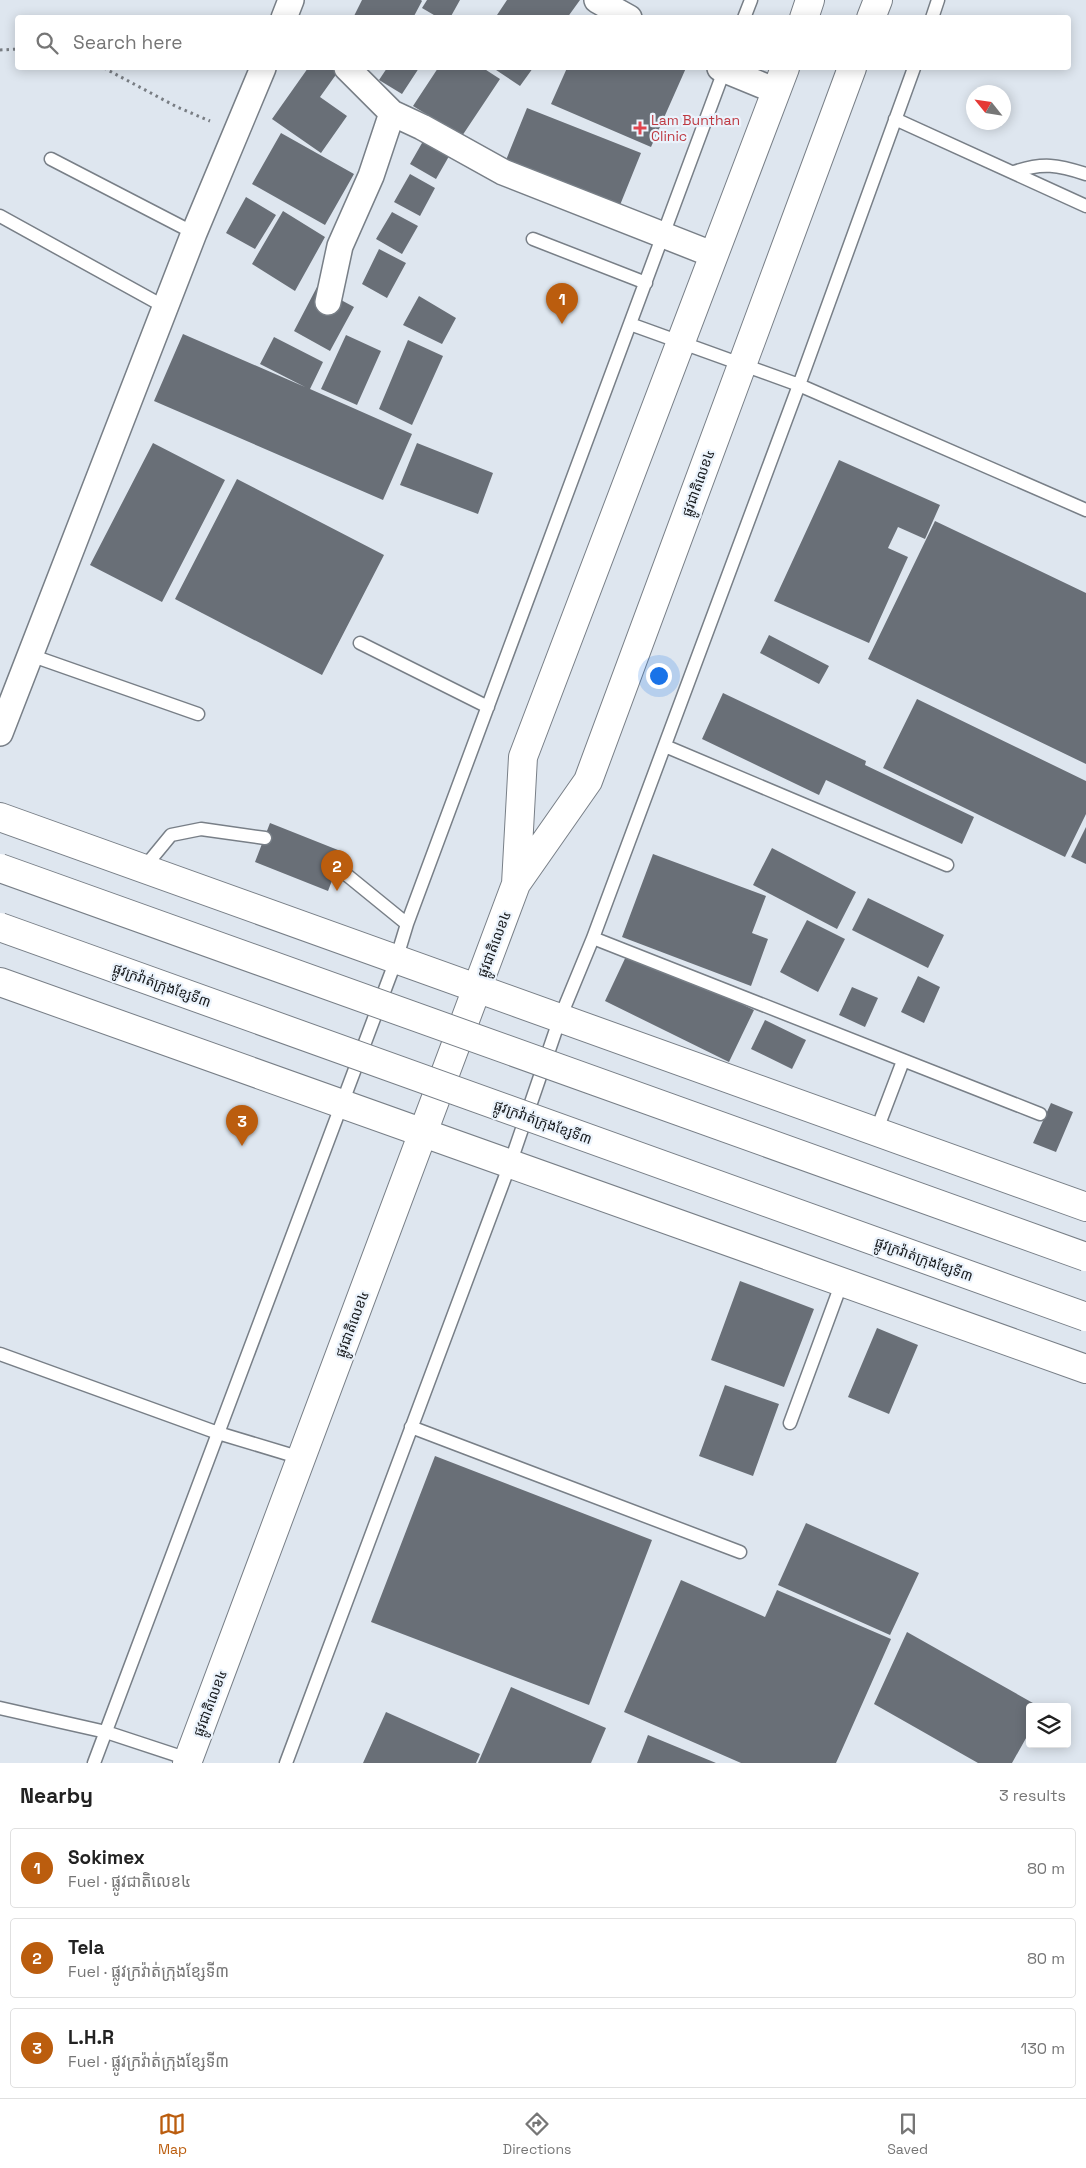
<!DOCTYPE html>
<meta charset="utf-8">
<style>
:root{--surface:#fff;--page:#f6f6f6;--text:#222;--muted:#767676;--line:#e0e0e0;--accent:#bb5d0e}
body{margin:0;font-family:"Space Grotesk","Noto Sans Khmer",sans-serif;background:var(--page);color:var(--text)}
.controls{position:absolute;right:15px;bottom:15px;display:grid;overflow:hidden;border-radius:5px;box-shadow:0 2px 12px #0003}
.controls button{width:45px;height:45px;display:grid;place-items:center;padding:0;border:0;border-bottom:1px solid var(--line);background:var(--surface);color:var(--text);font:25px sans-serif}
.compass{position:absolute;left:966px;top:85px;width:45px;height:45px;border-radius:50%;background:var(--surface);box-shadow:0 2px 12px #0003;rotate:300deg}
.you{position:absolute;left:658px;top:675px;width:18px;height:18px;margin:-12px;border:4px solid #fff;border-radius:50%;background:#1a73e8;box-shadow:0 0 0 8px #1a73e833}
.badge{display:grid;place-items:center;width:32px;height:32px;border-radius:50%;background:var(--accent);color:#fff;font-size:16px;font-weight:700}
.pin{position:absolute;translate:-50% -41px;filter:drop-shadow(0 1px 2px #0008)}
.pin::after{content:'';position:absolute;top:26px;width:18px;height:15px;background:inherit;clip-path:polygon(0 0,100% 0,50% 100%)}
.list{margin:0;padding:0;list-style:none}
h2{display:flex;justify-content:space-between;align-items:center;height:65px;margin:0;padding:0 20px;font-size:21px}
h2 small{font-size:16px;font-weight:400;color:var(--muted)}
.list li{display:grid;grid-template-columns:32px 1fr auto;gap:15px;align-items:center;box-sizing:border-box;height:80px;margin:0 10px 10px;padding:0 10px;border:1px solid var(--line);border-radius:5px}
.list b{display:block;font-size:19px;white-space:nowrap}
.list p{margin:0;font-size:16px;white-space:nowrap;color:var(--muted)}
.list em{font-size:16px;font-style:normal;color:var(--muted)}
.icon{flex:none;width:28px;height:28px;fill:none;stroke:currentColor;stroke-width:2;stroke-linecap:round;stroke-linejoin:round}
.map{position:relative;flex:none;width:1086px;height:1763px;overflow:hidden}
.search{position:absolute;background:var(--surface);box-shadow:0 2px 12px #0003;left:15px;right:15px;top:15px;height:55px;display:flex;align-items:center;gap:12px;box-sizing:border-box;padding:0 18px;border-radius:5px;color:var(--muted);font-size:19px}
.sheet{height:335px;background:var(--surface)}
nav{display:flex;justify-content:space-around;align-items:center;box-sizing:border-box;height:70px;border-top:1px solid var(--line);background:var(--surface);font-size:14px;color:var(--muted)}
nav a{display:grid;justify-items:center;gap:2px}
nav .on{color:var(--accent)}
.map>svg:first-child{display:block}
.building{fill:#696f77}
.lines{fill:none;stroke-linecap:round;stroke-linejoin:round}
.lane-casing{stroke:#787f87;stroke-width:15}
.street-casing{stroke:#787f87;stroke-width:28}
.primary-casing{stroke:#787f87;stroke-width:30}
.highway-casing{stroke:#787f87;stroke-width:30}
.path{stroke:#787d83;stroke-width:3;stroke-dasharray:2.5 4;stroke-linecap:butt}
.lane{stroke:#fff;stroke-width:12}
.street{stroke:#fff;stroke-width:25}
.primary{stroke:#fff;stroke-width:28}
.highway{stroke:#fff;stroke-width:28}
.primary-bridge-casing{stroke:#787f87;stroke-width:30;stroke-linecap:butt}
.primary-bridge{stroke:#fff;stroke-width:28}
.health-dot{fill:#e0444e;stroke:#ebf3fc;stroke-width:2}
.labels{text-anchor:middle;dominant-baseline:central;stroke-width:4.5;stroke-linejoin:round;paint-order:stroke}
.health-label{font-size:14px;fill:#be3a42;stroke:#ebf3fc;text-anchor:start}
.street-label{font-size:14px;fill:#16191c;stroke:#ebf3fc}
</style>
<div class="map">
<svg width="1086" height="1763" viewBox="0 0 1086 1763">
<rect width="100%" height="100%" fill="#dee6ef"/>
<path class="building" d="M362,0H421L422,1L413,18H353Z
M427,0H460L450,18H439L422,8Z
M507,0H580L567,18H495Z
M308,68L340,69L320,97L347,116L321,153L272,119Z
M387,68H419L402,94L379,80Z
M438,68H483L500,79L462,136L413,106Z
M493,68H533L520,86Z
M567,68H686L651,147L551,104Z
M527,108L641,153L618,210L504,165Z
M281,133L354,174L325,225L252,184Z
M426,136L452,151L436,179L410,164Z
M410,174L435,188L420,216L394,202Z
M246,197L276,215L255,249L226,233Z
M283,211L325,237L295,291L252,264Z
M392,212L418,226L402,254L376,239Z
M379,249L406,263L387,298L362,284Z
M317,287L354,307L330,351L294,331Z
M419,296L456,318L442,344L403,325Z
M183,334L305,387L260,364L274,337L323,362L310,389L412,434L383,500L154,401Z
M346,335L381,351L357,405L321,389Z
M408,340L443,356L412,425L379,409Z
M153,443L225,480L162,602L90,565Z
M417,443L493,473L478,514L400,485Z
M839,460L940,505L925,539L898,527L888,548L908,557L869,643L774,601Z
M237,479L384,555L322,675L175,599Z
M935,521L1086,593V764L868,659Z
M769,635L829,666L819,684L760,653Z
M723,693L866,761L865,765L974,817L962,844L826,780L819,795L702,739Z
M917,699L1086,781V814L1065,857L883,768Z
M270,823L343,852L328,891L255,862Z
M1086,827V864L1071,857Z
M772,848L856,892L837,929L753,885Z
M653,854L766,896L752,933L768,939L751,986L622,937Z
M868,898L944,935L928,968L852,930Z
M807,920L845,939L818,992L780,972Z
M629,950L754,1010L729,1062L605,1001Z
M918,976L940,987L924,1023L901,1012Z
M852,987L878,998L865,1027L839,1015Z
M765,1020L806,1040L792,1069L751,1049Z
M1051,1103L1073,1112L1056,1152L1033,1143Z
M740,1281L814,1309L784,1387L711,1360Z
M877,1328L918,1345L889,1414L848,1397Z
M725,1385L779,1404L753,1476L699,1456Z
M435,1456L652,1540L589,1705L371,1622Z
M806,1523L919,1573L890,1635L778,1585Z
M681,1580L765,1617L777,1590L891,1639L836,1763H741L624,1712Z
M907,1632L1040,1707H1030V1731L1012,1763H978L874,1704Z
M511,1687L606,1728L591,1763H478Z
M386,1712L480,1754L476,1763H363Z
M648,1735L716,1763H637Z"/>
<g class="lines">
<g class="lane-casing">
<path id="lane" d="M744,18L751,0
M932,18L938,0
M895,119L1086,206
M51,159L194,233
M1014,172C1043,162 1058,165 1086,174
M0,216L165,307
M533,239L646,283
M630,324L799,385L1086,510
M360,643L488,707
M30,655L198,714
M665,746L947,865
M337,867L407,924
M143,869L171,835L201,829L265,838
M593,938L1040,1114
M876,1132L903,1061
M0,1354L218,1433L301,1458
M790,1423L842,1282
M411,1427L740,1552
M0,1708L106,1732L188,1759
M94,1763L396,960L407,924L725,68
M286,1763L510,1164L560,1018L593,938L799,385L914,68"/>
</g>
<g class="street-casing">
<path id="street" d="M597,0L629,18
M284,18L291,0
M720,68L776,91
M392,113L422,127L503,172L714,255
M328,302L340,246L371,176L392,113L347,68
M0,733L194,233L263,68"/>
</g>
<g class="primary-casing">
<path id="primary" d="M0,817L1086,1207
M0,982L1086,1369"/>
</g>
<g class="highway-casing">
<path id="highway" d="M804,18L810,0
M871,18L878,0
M516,884L523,757L785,68
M187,1763L516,884L588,781L852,68"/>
</g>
<path class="path" d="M0,50L18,49
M104,68L177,107L210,121"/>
<use href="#lane" class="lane"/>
<use href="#street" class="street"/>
<use href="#primary" class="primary"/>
<use href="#highway" class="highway"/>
<g class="primary-bridge-casing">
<path id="primary-bridge" d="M0,868L1086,1257
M0,927L1086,1317"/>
</g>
<use href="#primary-bridge" class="primary-bridge"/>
</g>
<path class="health-dot" d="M637.5 120.5h5v5h5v5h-5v5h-5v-5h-5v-5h5z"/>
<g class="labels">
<g class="health-label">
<text x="651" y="120">Lam Bunthan<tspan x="651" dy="16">Clinic</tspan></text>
</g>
<g class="street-label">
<text transform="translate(698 483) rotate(-70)">ផ្លូវជាតិលេខ៤</text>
<text transform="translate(494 944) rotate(-69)">ផ្លូវជាតិលេខ៤</text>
<text transform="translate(162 985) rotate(20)">ផ្លូវក្រវ៉ាត់ក្រុងខ្សែទី៣</text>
<text transform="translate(543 1122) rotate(20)">ផ្លូវក្រវ៉ាត់ក្រុងខ្សែទី៣</text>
<text transform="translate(924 1259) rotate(20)">ផ្លូវក្រវ៉ាត់ក្រុងខ្សែទី៣</text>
<text transform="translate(352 1324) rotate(-69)">ផ្លូវជាតិលេខ៤</text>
<text transform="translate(210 1703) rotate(-69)">ផ្លូវជាតិលេខ៤</text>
</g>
</g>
</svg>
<div class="controls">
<button><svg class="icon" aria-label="layers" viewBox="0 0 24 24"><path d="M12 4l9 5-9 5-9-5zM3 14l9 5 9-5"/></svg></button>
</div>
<svg class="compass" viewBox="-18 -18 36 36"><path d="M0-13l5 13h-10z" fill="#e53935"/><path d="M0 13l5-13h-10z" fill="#767676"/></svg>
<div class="you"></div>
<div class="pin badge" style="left:562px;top:324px">1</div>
<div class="pin badge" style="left:337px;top:891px">2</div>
<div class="pin badge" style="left:242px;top:1146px">3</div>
<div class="search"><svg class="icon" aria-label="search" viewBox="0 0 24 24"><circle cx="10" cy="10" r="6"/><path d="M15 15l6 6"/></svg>Search here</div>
</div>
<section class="sheet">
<h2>Nearby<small>3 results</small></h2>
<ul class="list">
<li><span class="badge">1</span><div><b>Sokimex</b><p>Fuel · ផ្លូវជាតិលេខ៤</p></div><em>80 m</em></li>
<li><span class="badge">2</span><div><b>Tela</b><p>Fuel · ផ្លូវក្រវ៉ាត់ក្រុងខ្សែទី៣</p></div><em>80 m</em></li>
<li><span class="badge">3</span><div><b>L.H.R</b><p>Fuel · ផ្លូវក្រវ៉ាត់ក្រុងខ្សែទី៣</p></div><em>130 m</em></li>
</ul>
</section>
<nav>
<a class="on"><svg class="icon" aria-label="map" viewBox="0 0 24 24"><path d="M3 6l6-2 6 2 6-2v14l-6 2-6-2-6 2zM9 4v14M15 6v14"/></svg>Map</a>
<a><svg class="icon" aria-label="directions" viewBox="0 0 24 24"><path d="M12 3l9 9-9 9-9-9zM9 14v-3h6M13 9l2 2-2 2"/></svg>Directions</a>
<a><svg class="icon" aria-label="saved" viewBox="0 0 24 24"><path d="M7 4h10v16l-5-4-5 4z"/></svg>Saved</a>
</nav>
